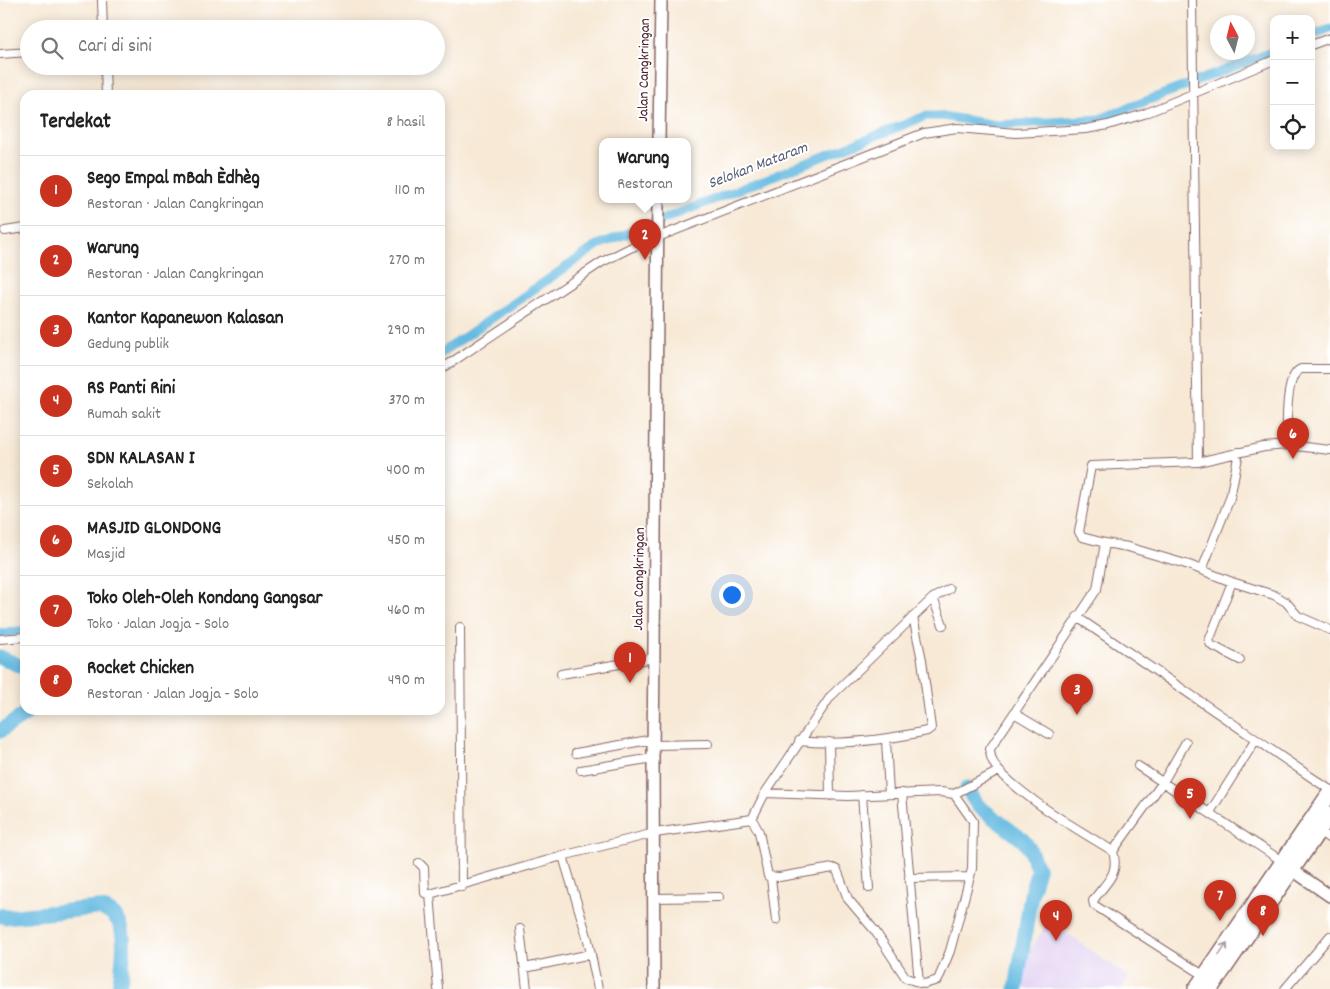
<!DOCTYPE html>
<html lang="id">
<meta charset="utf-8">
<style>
:root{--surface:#fff;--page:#f6f6f6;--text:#222;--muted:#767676;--line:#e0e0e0;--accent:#c8321e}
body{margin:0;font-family:Dekko,sans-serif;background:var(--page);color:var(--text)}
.controls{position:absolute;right:15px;top:15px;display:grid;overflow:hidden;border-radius:10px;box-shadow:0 2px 12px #0003}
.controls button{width:45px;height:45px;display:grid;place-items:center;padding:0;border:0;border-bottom:1px solid var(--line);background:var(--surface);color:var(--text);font:25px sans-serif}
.compass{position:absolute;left:1210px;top:15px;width:45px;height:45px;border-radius:50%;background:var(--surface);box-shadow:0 2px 12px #0003;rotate:353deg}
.you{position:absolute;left:731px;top:594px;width:18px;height:18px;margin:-12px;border:4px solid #fff;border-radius:50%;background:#1a73e8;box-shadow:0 0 0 8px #1a73e833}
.badge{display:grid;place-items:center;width:32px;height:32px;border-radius:50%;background:var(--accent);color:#fff;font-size:16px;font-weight:700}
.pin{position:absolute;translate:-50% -41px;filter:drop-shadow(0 1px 2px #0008)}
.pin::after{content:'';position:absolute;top:26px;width:18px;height:15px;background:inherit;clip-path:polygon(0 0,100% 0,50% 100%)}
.popup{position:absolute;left:599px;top:138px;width:92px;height:65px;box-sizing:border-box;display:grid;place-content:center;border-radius:10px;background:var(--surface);filter:drop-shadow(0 1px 4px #0005);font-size:16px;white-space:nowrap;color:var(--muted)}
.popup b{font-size:19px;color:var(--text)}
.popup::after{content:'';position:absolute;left:50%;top:100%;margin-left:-10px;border:10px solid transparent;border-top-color:var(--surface)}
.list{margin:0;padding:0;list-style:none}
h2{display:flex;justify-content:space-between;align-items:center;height:65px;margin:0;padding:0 20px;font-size:21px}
h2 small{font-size:16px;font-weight:400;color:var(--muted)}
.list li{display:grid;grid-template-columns:32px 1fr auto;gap:15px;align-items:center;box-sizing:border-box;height:70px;padding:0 20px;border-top:1px solid var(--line)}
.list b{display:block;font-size:19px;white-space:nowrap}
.list p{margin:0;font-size:16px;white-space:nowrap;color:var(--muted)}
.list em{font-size:16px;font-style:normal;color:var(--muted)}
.icon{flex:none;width:28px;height:28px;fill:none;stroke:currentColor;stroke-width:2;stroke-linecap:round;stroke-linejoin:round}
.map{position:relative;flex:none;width:1330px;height:989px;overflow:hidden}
.search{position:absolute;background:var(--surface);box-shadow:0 2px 12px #0003;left:20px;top:20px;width:425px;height:55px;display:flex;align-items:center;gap:12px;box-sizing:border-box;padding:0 18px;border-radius:28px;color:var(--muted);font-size:19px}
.panel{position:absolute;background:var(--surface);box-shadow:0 2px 12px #0003;left:20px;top:90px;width:425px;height:625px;border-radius:15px}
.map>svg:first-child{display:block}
.built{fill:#e3d3f2}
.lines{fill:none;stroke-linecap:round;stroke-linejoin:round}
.canal{stroke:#65bae1;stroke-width:9}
.river{stroke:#65bae1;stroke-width:15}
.street-casing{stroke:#876666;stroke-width:10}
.secondary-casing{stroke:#876666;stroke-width:14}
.highway-casing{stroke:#876666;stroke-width:18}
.street{stroke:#fff;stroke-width:8}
.secondary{stroke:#fff;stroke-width:11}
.highway{stroke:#fff;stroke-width:15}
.oneway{stroke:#ae9aa0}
.labels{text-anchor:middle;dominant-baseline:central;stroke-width:4;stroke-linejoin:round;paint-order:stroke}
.street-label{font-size:15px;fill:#4a1f2b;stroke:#fff}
.water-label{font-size:16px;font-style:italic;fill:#555d74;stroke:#fff}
</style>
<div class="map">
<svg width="1330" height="989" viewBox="0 0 1330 989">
<rect width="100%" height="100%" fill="#fff"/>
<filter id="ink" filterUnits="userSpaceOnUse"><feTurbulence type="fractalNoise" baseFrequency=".02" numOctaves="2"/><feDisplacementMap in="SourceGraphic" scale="10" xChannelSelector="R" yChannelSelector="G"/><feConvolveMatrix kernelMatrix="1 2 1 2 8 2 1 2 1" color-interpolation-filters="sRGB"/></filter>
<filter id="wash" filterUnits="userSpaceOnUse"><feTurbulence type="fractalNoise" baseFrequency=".0096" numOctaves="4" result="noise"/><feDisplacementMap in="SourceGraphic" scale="20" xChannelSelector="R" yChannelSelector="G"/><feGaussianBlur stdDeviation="1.12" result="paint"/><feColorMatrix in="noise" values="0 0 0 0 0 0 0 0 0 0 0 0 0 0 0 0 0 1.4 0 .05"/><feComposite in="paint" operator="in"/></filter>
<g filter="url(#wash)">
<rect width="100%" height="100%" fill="#f7e9d5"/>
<path class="built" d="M1049,921L1129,977L1121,989H1018L1023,970V960Z"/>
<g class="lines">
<path class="canal" d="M1311,36L1330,29
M440,354L598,245L926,116H942L997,125L1100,119L1274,51
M0,634L25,630"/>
<path class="river" d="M0,657L25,668
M0,731L32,710
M967,788L978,806L1023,840L1029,848L1038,870L1032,889L1016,989
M0,915L5,917L97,908C135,912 122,963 119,989"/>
</g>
</g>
<g filter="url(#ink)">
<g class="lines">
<g class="street-casing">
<path id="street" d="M102,0L103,29
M1192,0L1198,462
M1311,45L1330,38
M0,54L29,52
M105,66L106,95
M5,231L25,228
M440,370L602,262L630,248L924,133L957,128L1016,133L1086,129L1108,125L1144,114L1274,60
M1287,445C1287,429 1284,375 1301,369H1330
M1105,543L1128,547L1189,565L1232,582L1274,595L1286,602L1298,616L1330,630
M1202,570L1230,498L1239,452
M1232,582L1209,641L1211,645L1240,660
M933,598L943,625
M1077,617L1330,790
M460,627L462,887
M0,639L25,637
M561,674L654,658
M1014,713L1049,734
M886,740L889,794
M799,741C842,746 885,740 927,731L931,728L922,660L913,617
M829,742L830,796
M653,745L708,744
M576,753L654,739
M1138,766L1282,861
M581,770L653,758
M765,793L848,796L941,792L954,794L999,771
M902,793L919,983
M862,795L869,888
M1210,812L1255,741
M752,819L759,832L768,876L779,877L833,868L837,870L848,899L875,931L906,978L924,984L938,980L950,951L972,869L973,821L954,794
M752,819L765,793L831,696L933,598L949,589
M1318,830L1330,839
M1113,851L1163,782L1186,742
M563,856L588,940L598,989
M419,863L424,868L425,893L430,894L438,989
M771,878L776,920
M909,878L970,877
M430,894L566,855L655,833L752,819
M654,898L719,897
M520,929L527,989
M525,968L591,954
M1205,976L1094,905L1093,901C1105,882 1120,876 1113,851C1077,829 1031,803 1001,773C994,766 990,758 990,749L1097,589L1105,543L1082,537L1079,532L1091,466L1198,462L1264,447L1287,445L1330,450
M1285,989L1330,936"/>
</g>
<g class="secondary-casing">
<path id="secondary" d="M659,141L661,0
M1291,869L1330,896
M654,989L653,758L658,199"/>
</g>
<g class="highway-casing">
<path id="highway" d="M1196,989L1330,793
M1210,989L1330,814"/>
</g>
<use href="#street" class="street"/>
<use href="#secondary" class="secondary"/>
<use href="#highway" class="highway"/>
</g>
<defs><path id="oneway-shaft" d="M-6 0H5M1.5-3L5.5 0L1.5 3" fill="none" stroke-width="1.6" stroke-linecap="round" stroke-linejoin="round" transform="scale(1.25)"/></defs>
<use class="oneway" href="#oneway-shaft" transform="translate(1223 949) rotate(-56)"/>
</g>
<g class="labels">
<g class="street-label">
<text transform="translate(645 70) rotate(-89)">Jalan Cangkringan</text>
<text transform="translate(640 579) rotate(-89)">Jalan Cangkringan</text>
</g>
<g class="water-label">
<text transform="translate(758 166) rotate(-21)">Selokan Mataram</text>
</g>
</g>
</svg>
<div class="controls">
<button>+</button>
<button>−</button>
<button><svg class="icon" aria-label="locate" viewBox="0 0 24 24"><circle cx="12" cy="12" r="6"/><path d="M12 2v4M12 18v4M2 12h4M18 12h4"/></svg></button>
</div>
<svg class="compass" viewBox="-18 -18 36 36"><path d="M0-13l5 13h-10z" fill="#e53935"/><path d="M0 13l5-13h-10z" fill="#767676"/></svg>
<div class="you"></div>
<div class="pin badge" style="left:630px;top:683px">1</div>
<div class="pin badge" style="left:645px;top:260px">2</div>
<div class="popup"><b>Warung</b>Restoran</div>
<div class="pin badge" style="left:1077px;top:715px">3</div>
<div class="pin badge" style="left:1056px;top:941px">4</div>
<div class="pin badge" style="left:1190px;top:819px">5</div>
<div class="pin badge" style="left:1293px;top:459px">6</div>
<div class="pin badge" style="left:1220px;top:921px">7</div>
<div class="pin badge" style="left:1263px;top:936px">8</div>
<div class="search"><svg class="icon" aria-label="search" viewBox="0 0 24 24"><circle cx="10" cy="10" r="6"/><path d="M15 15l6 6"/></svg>Cari di sini</div>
<section class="panel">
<h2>Terdekat<small>8 hasil</small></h2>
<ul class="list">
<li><span class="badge">1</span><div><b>Sego Empal mBah Èdhèg</b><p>Restoran · Jalan Cangkringan</p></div><em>110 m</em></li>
<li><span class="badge">2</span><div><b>Warung</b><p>Restoran · Jalan Cangkringan</p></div><em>270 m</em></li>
<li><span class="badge">3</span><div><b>Kantor Kapanewon Kalasan</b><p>Gedung publik</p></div><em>290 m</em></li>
<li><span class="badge">4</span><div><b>RS Panti Rini</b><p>Rumah sakit</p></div><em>370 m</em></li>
<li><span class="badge">5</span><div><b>SDN KALASAN I</b><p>Sekolah</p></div><em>400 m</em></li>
<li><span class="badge">6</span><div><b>MASJID GLONDONG</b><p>Masjid</p></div><em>450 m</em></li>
<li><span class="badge">7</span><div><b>Toko Oleh-Oleh Kondang Gangsar</b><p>Toko · Jalan Jogja - Solo</p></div><em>460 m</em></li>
<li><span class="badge">8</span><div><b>Rocket Chicken</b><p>Restoran · Jalan Jogja - Solo</p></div><em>490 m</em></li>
</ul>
</section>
</div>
